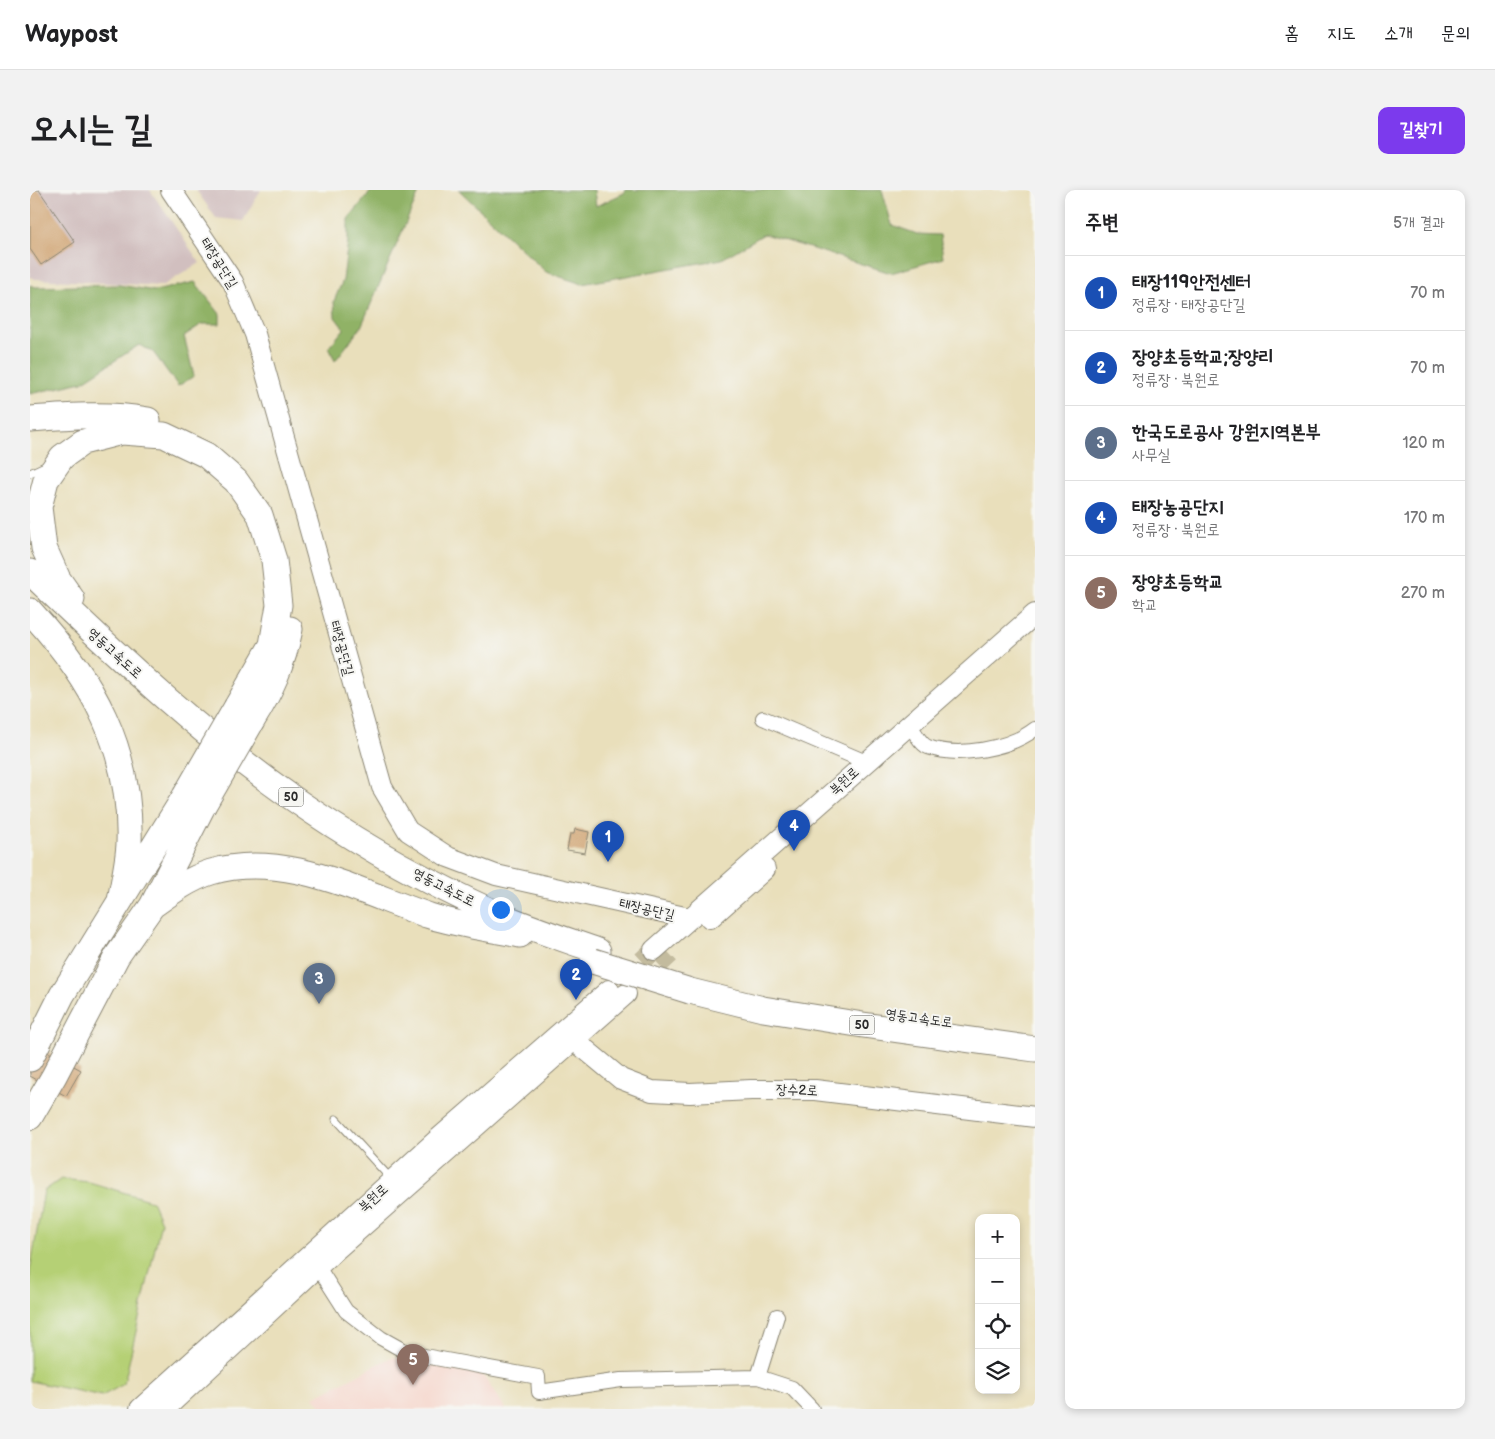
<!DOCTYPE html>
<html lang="ko">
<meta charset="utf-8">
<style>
:root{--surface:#fff;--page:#f2f2f2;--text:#202124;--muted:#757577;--line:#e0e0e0;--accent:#7c3aed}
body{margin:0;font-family:"Balsamiq Sans","Poor Story",sans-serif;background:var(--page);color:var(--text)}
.controls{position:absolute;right:15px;bottom:15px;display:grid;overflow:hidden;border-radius:10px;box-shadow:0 2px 8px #0003}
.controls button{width:45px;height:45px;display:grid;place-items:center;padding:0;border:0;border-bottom:1px solid var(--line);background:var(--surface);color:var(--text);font:25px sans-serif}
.you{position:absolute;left:470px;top:719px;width:18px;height:18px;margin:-12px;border:4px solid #fff;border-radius:50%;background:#1a73e8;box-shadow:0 0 0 8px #1a73e833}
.badge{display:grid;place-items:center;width:32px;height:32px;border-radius:50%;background:var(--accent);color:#fff;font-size:16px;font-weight:700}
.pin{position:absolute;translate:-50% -41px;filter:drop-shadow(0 1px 2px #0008)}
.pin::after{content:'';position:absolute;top:26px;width:18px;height:15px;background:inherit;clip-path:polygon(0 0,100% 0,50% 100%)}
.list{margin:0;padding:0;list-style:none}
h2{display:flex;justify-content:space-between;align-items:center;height:65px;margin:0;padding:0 20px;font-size:21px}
h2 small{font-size:16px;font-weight:400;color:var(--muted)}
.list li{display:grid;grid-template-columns:32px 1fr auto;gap:15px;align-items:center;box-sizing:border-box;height:75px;padding:0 20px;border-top:1px solid var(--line)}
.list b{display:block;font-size:19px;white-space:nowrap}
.list p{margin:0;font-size:16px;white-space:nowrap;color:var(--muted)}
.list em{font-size:16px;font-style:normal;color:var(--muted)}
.icon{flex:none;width:28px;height:28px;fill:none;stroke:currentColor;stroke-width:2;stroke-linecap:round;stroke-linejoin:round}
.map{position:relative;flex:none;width:1005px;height:1219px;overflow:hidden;border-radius:10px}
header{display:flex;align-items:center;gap:30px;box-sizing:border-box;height:70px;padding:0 25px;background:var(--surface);border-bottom:1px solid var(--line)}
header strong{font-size:24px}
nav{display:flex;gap:28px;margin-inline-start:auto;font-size:18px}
.intro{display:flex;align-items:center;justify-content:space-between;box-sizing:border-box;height:120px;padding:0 30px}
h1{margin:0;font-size:35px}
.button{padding:12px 22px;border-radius:10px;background:var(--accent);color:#fff;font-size:18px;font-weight:700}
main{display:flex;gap:30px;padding:0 30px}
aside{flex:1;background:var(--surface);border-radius:10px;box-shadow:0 2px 8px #0003}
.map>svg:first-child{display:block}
.built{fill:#f6d1c6}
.industrial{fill:#d1bfbf}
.green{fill:#b5d075;stroke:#707e50}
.forest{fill:#90b266;stroke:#5e6e48}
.building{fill:#cfa270}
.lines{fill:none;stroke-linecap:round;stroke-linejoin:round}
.secondary-tunnel{stroke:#c3bb9e;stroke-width:20;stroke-dasharray:20 10;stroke-linecap:butt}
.lane-casing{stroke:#8a8573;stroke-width:9}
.street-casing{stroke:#8a8573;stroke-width:16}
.secondary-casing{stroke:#8a8573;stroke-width:22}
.highway-casing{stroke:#8a8573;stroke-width:27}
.lane{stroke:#fff;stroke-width:7}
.street{stroke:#fff;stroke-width:14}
.secondary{stroke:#fff;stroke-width:20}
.highway{stroke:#fff;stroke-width:25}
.highway-bridge-casing{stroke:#8a8573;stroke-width:27;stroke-linecap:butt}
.highway-bridge{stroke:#fff;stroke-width:25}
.labels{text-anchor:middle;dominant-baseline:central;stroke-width:4;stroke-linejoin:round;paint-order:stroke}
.shield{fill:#f6f6f2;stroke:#686867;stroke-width:1}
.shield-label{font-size:12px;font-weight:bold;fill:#2b2b2b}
.street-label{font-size:14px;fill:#2b2b2b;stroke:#f6f6f2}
</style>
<header>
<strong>Waypost</strong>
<nav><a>홈</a><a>지도</a><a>소개</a><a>문의</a></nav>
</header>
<div class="intro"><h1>오시는 길</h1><a class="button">길찾기</a></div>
<main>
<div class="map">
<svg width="1005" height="1219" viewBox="0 0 1005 1219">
<rect width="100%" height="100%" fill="#f6f6f2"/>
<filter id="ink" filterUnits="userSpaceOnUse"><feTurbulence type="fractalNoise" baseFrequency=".02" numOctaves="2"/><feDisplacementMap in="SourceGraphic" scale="10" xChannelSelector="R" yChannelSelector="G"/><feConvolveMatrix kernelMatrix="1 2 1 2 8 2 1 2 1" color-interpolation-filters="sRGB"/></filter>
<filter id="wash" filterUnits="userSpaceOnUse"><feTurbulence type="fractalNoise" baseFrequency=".0096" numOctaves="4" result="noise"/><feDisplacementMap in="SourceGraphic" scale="20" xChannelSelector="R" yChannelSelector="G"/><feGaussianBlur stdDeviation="1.12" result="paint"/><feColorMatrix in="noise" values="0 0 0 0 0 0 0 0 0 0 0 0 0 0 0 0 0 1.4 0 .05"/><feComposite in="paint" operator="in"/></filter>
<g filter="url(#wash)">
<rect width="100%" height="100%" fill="#e9dfbb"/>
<path class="built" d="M362,1167L451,1183L476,1219H293L284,1207Z"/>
<path class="industrial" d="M0,0H120L170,73L132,96L5,89L0,87Z
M166,0H231L213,31L186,28Z"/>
<path class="green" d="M31,989L59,992L122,1011L131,1032L94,1194L72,1206L0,1191V1081L14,1001Z"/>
<path class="forest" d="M342,0H390L331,137L305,171L299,157L314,139L305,127L304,111L313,90L318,50V29Z
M429,0H564L566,16L594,3L596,0H852L862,35L887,44L910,45L913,68L861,83L734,44L692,69L552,94L516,82Z
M165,92L190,124V134H172L154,146L164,186L148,196L123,162L109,155L52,192L0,204V95L6,97L89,95L125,101Z"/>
<g id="blocks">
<path class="building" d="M0,0H9L45,52L11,75L0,59Z
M545,639L559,642L555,663L537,660L540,644H544Z
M0,852L51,880L36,906L0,886Z"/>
</g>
</g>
<g filter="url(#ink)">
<use href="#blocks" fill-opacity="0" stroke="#8a8573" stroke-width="1"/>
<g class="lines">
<path class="secondary-tunnel" d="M590,791L624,760
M607,795L640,764"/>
<g class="lane-casing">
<path id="lane" d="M0,283L15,276
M306,929L362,990"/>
</g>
<g class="street-casing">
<path id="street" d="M733,528L836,572
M885,543C888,547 892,555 898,557C928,568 979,559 1005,539
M288,1077L316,1121L351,1148L378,1163L508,1187L509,1202L591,1190L728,1187L762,1198L782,1219
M728,1187L747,1126"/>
</g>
<g class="secondary-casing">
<path id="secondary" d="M141,0L203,92L225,144L352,597L378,641L418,667L466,685L659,728
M680,728L735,679
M624,760L1005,424
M537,840L544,850L591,889L622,901L660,903L721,900H785L1005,927
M110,1219L408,949L579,800
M135,1219L307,1059L596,804"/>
</g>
<g class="highway-casing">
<path id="highway" d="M0,229C40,226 79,223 118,230
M0,382C88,467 178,552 280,620C338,659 401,694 465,723C499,738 534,749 568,761
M42,409L28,389L14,358L9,317L16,290L32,267L53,252L92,242L134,245L176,265L206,291L230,325L244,370L249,415L242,455L207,516
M0,421C63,489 102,560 99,654C98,673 93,693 90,711
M222,531C241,501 253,474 260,439
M122,716C140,703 159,689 181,682C255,660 331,703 400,726C428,735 461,739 490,745
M660,801L733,819L833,835L1005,859
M0,869L32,805L155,606
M0,927L24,886L87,766L122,716L173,616"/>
</g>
<use href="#lane" class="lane"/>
<use href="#street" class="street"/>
<use href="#secondary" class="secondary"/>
<use href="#highway" class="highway"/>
<g class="highway-bridge-casing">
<path id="highway-bridge" d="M155,606L207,516
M173,616L222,531
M563,771L660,801"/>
</g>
<use href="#highway-bridge" class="highway-bridge"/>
</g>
</g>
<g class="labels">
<g class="shield">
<rect x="248.5" y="597.5" width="25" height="19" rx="4"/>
<rect x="819.5" y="825.5" width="25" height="19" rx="4"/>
</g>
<g class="shield-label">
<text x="261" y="607">50</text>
<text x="832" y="835">50</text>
</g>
<g class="street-label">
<text transform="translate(189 73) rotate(58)">태장공단길</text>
<text transform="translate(312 458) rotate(75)">태장공단길</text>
<text transform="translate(85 463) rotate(42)">영동고속도로</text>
<text transform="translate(814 591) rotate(-42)">북원로</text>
<text transform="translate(414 697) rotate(27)">영동고속도로</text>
<text transform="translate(617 719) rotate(13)">태장공단길</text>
<text transform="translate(889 828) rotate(8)">영동고속도로</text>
<text transform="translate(767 900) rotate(2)">장수2로</text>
<text transform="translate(343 1008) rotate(-42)">북원로</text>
</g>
</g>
</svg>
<div class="controls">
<button>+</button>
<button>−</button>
<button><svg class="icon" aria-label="locate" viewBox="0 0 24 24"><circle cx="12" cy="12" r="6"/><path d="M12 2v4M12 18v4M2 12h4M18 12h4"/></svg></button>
<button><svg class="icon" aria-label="layers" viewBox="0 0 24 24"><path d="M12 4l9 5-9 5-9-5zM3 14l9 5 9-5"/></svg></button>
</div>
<div class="you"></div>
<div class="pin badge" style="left:578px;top:672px;background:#1a4fb4">1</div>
<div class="pin badge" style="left:546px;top:810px;background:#1a4fb4">2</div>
<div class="pin badge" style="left:289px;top:814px;background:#5c6f8a">3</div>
<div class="pin badge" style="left:764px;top:661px;background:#1a4fb4">4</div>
<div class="pin badge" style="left:383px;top:1195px;background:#8d6e63">5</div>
</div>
<aside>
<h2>주변<small>5개 결과</small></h2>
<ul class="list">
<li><span class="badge" style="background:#1a4fb4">1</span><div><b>태장119안전센터</b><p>정류장 · 태장공단길</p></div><em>70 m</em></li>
<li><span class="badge" style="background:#1a4fb4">2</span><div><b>장양초등학교;장양리</b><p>정류장 · 북원로</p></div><em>70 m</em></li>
<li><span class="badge" style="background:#5c6f8a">3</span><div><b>한국도로공사 강원지역본부</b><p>사무실</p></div><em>120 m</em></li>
<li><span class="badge" style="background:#1a4fb4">4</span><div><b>태장농공단지</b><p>정류장 · 북원로</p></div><em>170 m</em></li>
<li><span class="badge" style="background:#8d6e63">5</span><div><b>장양초등학교</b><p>학교</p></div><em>270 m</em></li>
</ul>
</aside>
</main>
